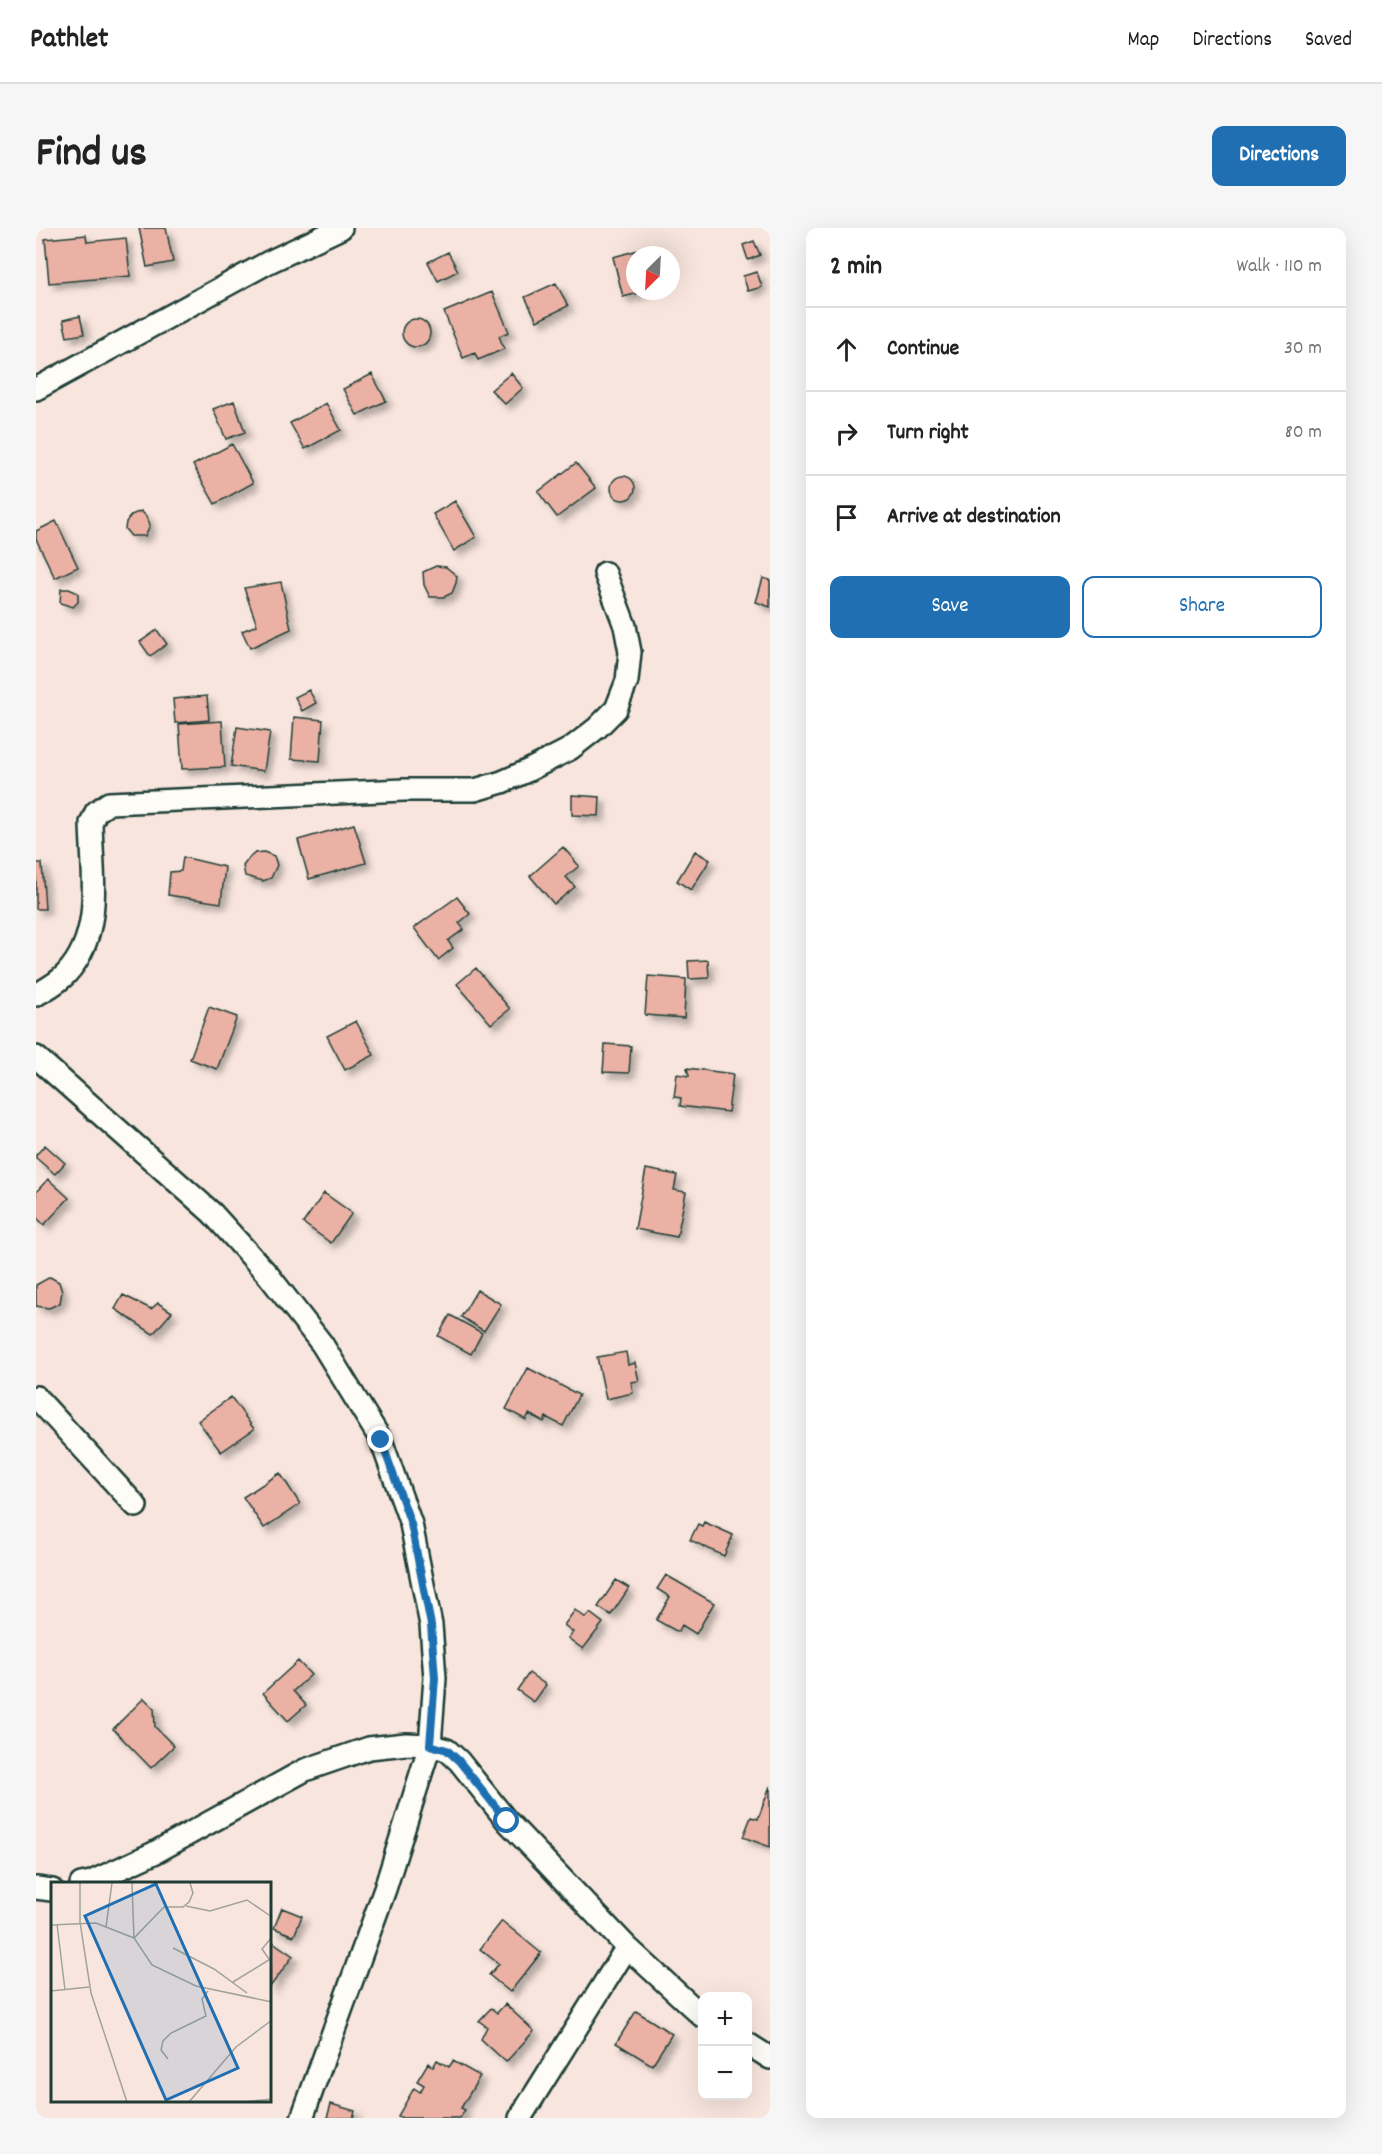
<!DOCTYPE html>
<meta charset="utf-8">
<style>
:root{--surface:#fff;--page:#f6f6f6;--text:#222;--muted:#767676;--line:#e0e0e0;--accent:#1f6fb2}
body{margin:0;font-family:Dekko,sans-serif;background:var(--page);color:var(--text)}
.controls{position:absolute;right:18px;bottom:18px;display:grid;overflow:hidden;border-radius:12px;box-shadow:0 6px 24px #0002}
.controls button{width:54px;height:54px;display:grid;place-items:center;padding:0;border:0;border-bottom:2px solid var(--line);background:var(--surface);color:var(--text);font:30px sans-serif}
.compass{position:absolute;left:590px;top:18px;width:54px;height:54px;border-radius:50%;background:var(--surface);box-shadow:0 6px 24px #0002;rotate:204deg}
.stop{position:absolute;width:18px;height:18px;margin:-14px;border:4px solid #1f6fb2;border-radius:50%;background:#fff}
.stop.end{background:#1f6fb2;border-color:#fff;box-shadow:0 2px 6px #0008}
.list{margin:0;padding:0;list-style:none}
h2{display:flex;justify-content:space-between;align-items:center;height:78px;margin:0;padding:0 24px;font-size:26px}
h2 small{font-size:20px;font-weight:400;color:var(--muted)}
.list li{display:grid;grid-template-columns:39px 1fr auto;gap:18px;align-items:center;box-sizing:border-box;height:84px;padding:0 24px;border-top:2px solid var(--line)}
.list b{display:block;font-size:22px;white-space:nowrap}
.list em{font-size:20px;font-style:normal;color:var(--muted)}
.actions{display:flex;gap:12px;padding:18px 24px}
.actions a{flex:1;padding:14px 0;border:2px solid var(--accent);border-radius:12px;text-align:center;font-size:21px;color:var(--accent)}
.actions .main{background:var(--accent);color:#fff}
.icon{flex:none;width:33px;height:33px;fill:none;stroke:currentColor;stroke-width:2;stroke-linecap:round;stroke-linejoin:round}
.map{position:relative;flex:none;width:734px;height:1890px;overflow:hidden;border-radius:12px}
header{display:flex;align-items:center;gap:36px;box-sizing:border-box;height:84px;padding:0 30px;background:var(--surface);border-bottom:2px solid var(--line)}
header strong{font-size:28px}
nav{display:flex;gap:33px;margin-inline-start:auto;font-size:21px}
.intro{display:flex;align-items:center;justify-content:space-between;box-sizing:border-box;height:144px;padding:0 36px}
h1{margin:0;font-size:42px}
.button{padding:15px 27px;border-radius:12px;background:var(--accent);color:#fff;font-size:21px;font-weight:700}
main{display:flex;gap:36px;padding:0 36px}
aside{flex:1;background:var(--surface);border-radius:12px;box-shadow:0 6px 24px #0002}
.map>svg:first-child{display:block}
.building{fill:#ebb1a4;stroke:#1f3d34;stroke-width:1.5;filter:url(#shadow)}
.lines{fill:none;stroke-linecap:round;stroke-linejoin:round}
.minor-casing{stroke:#1f3d34;stroke-width:26}
.minor{stroke:#fdfcf7;stroke-width:21}
.route{stroke:#1f6fb2;stroke-width:8}
.inset-road{fill:none;stroke:#a1a29a;stroke-width:1.5}
.view{fill:#1f6fb2;fill-opacity:0.15;stroke:#1f6fb2;stroke-width:3}
.inset-edge{fill:none;stroke:#1f3d34;stroke-width:3}
</style>
<header>
<strong>Pathlet</strong>
<nav><a>Map</a><a>Directions</a><a>Saved</a></nav>
</header>
<div class="intro"><h1>Find us</h1><a class="button">Directions</a></div>
<main>
<div class="map">
<svg width="734" height="1890" viewBox="0 0 734 1890">
<defs>
<filter id="shadow"><feDropShadow dx="5.5" dy="5.5" stdDeviation="3" flood-color="#0004"/></filter>
</defs>
<rect width="100%" height="100%" fill="#f8e6de"/>
<filter id="ink" filterUnits="userSpaceOnUse"><feTurbulence type="fractalNoise" baseFrequency=".0167" numOctaves="2"/><feDisplacementMap in="SourceGraphic" scale="12" xChannelSelector="R" yChannelSelector="G"/><feConvolveMatrix kernelMatrix="1 2 1 2 8 2 1 2 1" color-interpolation-filters="sRGB"/></filter>
<g filter="url(#ink)">
<path class="building" d="M103,0H130L137,34L111,39Z
M50,7L51,14L90,10L94,48L13,55L9,11Z
M718,13L724,27L712,32L707,17Z
M606,21L608,27H599V63H611L587,69L577,29Z
M412,24L422,43L402,53L392,34Z
M721,44L726,59L712,63L707,48Z
M520,55L532,78L501,93L489,69Z
M456,64L473,104L463,108L468,121L442,132L439,125L427,130L408,84Z
M44,88L48,106L31,109L27,92Z
M366 105a14 14 0 1 1 28 0a14 14 0 1 1-28 0Z
M475,145L487,160L469,176L455,162Z
M336,146L350,173L321,187L307,161Z
M198,173L209,204L190,211L177,181Z
M290,175L305,202L269,221L254,195Z
M196,216L217,255L179,276L157,237Z
M540,235L560,260L521,289L502,264Z
M575 260a12 12 0 1 1 24 0a12 12 0 1 1-24 0Z
M419,273L440,309L418,323L397,286Z
M105,283L111,289L114,297L109,308H95L89,301L90,294L95,287Z
M20,293L42,339L19,350L0,311V303Z
M400,338L410,339L421,348L420,355L416,365L408,369H394L388,357L387,344Z
M727,350L734,352V379L720,374Z
M245,354L255,401L214,420L206,403L221,397L208,360Z
M25,361H33L42,365V374L37,379L24,375Z
M121,402L131,416L114,428L104,414Z
M273,462L280,475L266,483L259,469Z
M171,468L173,492L139,495L137,471Z
M258,489L287,492L284,533L255,531Z
M186,493L189,539L146,541L143,496Z
M201,499L234,504L228,543L195,538Z
M536,567L564,569L563,588L536,587Z
M318,596L330,635L273,651L262,612Z
M527,619L543,638L530,649L539,659L518,676L494,648Z
M659,623L674,632L655,662L641,653Z
M228,624L238,628L241,637L235,650L227,653L209,648L207,638L213,630L219,625Z
M147,629L189,639L185,675L132,667L134,644L145,643Z
M0,635H6L9,681H0Z
M421,669L434,686L423,695L428,701L412,713L417,720L402,732L378,700Z
M672,732L673,750L653,751L652,733Z
M440,740L474,781L455,796L421,756Z
M612,748L650,751L648,790L609,787Z
M173,779L201,789L181,841L154,831Z
M320,793L338,827L309,842L291,808Z
M569,816L595,818L593,845L567,844Z
M651,840L697,846L692,884L644,878L645,870L638,869L641,846L653,848Z
M9,917L29,935L19,946L0,930V927Z
M610,941L641,947L638,962L650,964L641,1009L599,1001Z
M12,951L33,970L8,997L0,989V964Z
M288,965L316,985L295,1015L267,995Z
M14,1049L23,1054L26,1064L24,1075L13,1080L0,1078V1057Z
M441,1062L465,1076L448,1103L425,1089Z
M87,1067L115,1081L122,1075L136,1084L117,1106L79,1081Z
M414,1087L446,1105L435,1126L402,1108Z
M590,1124L592,1137L599,1135L603,1153L595,1154L597,1165L570,1171L561,1129Z
M492,1140L543,1167L527,1198L510,1189L508,1194L493,1186L490,1192L470,1181Z
M195,1169L218,1201L185,1224L162,1193Z
M244,1245L264,1276L228,1300L207,1269Z
M668,1294L697,1307L688,1328L654,1312L662,1296L666,1298Z
M630,1347L678,1375L660,1406L646,1397L642,1404L620,1392L634,1369L621,1361Z
M580,1352L593,1360L575,1387L562,1379Z
M539,1382L550,1390L554,1385L567,1395L547,1421L532,1410L537,1404L528,1397Z
M262,1433L275,1447L257,1463L270,1477L252,1493L227,1465Z
M493,1445L510,1457L498,1474L481,1462Z
M108,1470L118,1480L119,1499L138,1518L115,1540L77,1501Z
M734,1558V1619L707,1609L715,1589L722,1591Z
M246,1680L266,1688L258,1708L238,1700Z
M466,1693L505,1725L474,1764L453,1747L463,1736L444,1721Z
M234,1712L257,1728L234,1759Z
M469,1776L498,1803L470,1834L445,1811L451,1799L443,1793L455,1780L461,1785Z
M600,1783L636,1806L616,1837L580,1815Z
M401,1832L413,1839L417,1833L444,1848L425,1880L429,1882L424,1890H366L362,1888L378,1860L384,1864L388,1857L381,1853L392,1835L397,1839Z
M295,1876L319,1883L317,1890H291Z"/>
<g class="lines">
<g class="minor-casing">
<path id="minor" d="M0,161L233,34L305,0
M0,767C10,761 22,755 30,746C68,706 56,645 55,595L60,584L73,575L368,562H439L466,554L491,543L534,521L561,500L580,481L591,453L594,424L589,398L569,345
M0,829L176,985L233,1048L286,1116L345,1212L375,1296L395,1397L399,1450L394,1517L349,1661L266,1890
M0,1169L100,1278
M45,1656L55,1654L118,1625L269,1542L333,1520L370,1516L394,1517L411,1522L423,1533L471,1593L591,1719L666,1788
M0,1660L16,1662
M712,1816L734,1830
M484,1890L591,1719"/>
</g>
<use href="#minor" class="minor"/>
</g>
</g>
<g class="lines" filter="url(#ink)">
<path class="route" d="M345,1212L375,1296L395,1397L399,1450L394,1517L411,1522L423,1533L471,1593"/>
</g>
<g transform="translate(15 1654)">
<rect width="220" height="220" fill="#f8e6de"/>
<path class="inset-road" d="M29,1V40L40,111L76,220M81,1L83,56L101,83L145,104L221,120M135,24L159,29L196,18L221,35M6,42L14,108M0,43L45,41L83,56L113,25H132L138,20L142,11L139,1M55,45L61,1M122,66L163,87L196,111M218,77L211,67L221,55M182,100L221,76M0,109L38,105M117,177L110,168L112,159L120,151L155,134L151,117L157,109M138,220L185,165L221,138M192,220L221,217"/>
<path class="view" d="M105,2L187,186L115,218L34,34Z"/>
<rect width="220" height="220" class="inset-edge"/>
</g>
</svg>
<div class="controls">
<button>+</button>
<button>−</button>
</div>
<svg class="compass" viewBox="-18 -18 36 36"><path d="M0-13l5 13h-10z" fill="#e53935"/><path d="M0 13l5-13h-10z" fill="#767676"/></svg>
<div class="stop" style="left:471px;top:1593px"></div>
<div class="stop end" style="left:345px;top:1212px"></div>
</div>
<aside>
<h2>2 min<small>Walk · 110 m</small></h2>
<ul class="list">
<li><svg class="icon" aria-label="ahead" viewBox="0 0 24 24"><path d="M12 20V5M6 11l6-6 6 6"/></svg><div><b>Continue</b></div><em>30 m</em></li>
<li><svg class="icon" aria-label="right" viewBox="0 0 24 24"><path d="M7 20v-9h11M14 6l5 5-5 5"/></svg><div><b>Turn right</b></div><em>80 m</em></li>
<li><svg class="icon" aria-label="arrive" viewBox="0 0 24 24"><path d="M6 21V4h12l-3 4 3 4H6"/></svg><div><b>Arrive at destination</b></div></li>
</ul>
<div class="actions"><a class="main">Save</a><a>Share</a></div>
</aside>
</main>
